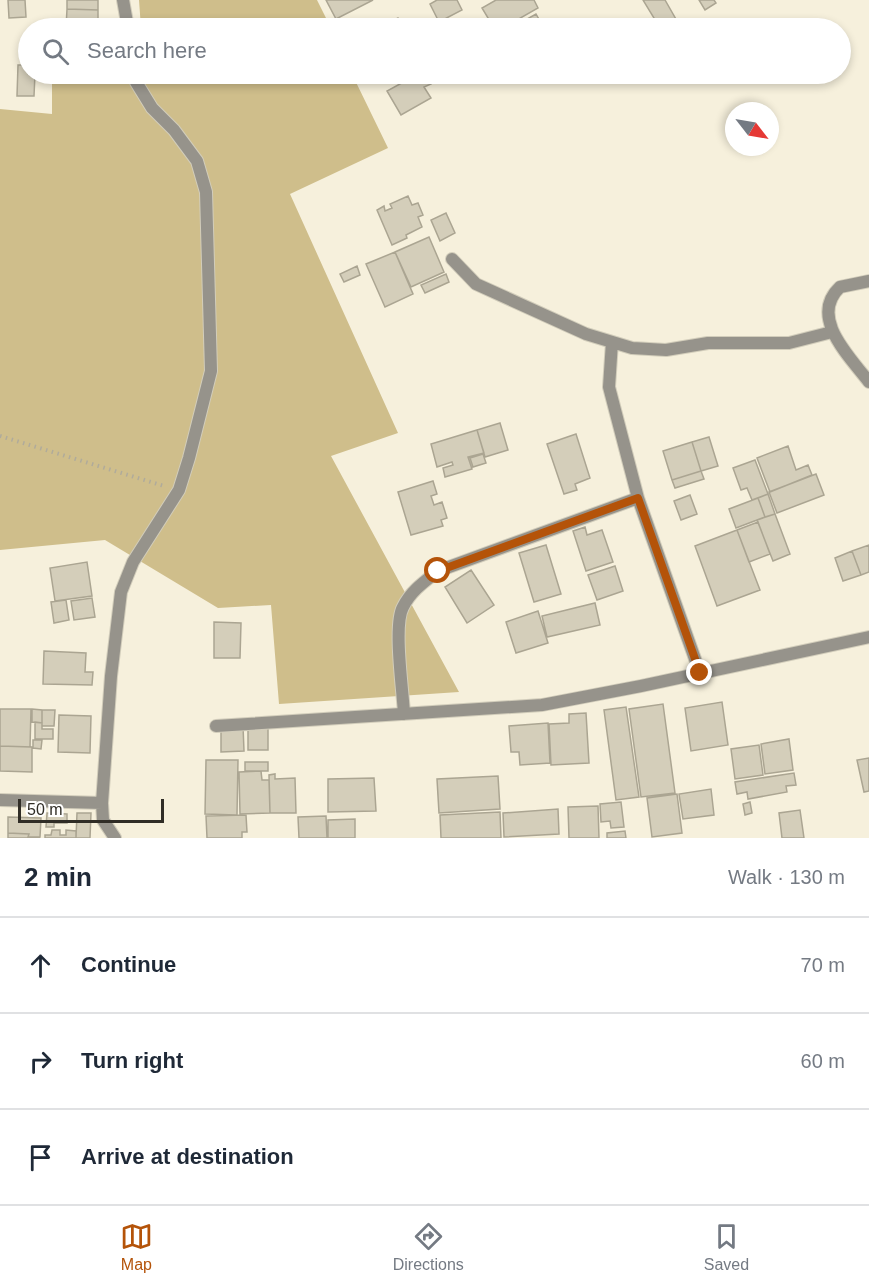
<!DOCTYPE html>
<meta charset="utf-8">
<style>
:root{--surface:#fff;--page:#f2f2f3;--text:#1f2937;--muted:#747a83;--line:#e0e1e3;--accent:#b45309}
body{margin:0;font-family:Arial,sans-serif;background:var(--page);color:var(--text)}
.compass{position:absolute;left:725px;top:102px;width:54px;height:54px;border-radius:50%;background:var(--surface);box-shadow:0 3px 9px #0003;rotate:121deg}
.scale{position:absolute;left:18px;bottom:15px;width:146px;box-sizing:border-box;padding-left:6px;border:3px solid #302d26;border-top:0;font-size:16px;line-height:21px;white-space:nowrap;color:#302d26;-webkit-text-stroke:4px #fff;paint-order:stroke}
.stop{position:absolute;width:18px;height:18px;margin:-14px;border:4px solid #b45309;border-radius:50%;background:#fff}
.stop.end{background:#b45309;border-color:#fff;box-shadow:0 2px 6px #0008}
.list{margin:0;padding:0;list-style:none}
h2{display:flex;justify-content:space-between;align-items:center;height:78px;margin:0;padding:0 24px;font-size:26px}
h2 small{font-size:20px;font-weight:400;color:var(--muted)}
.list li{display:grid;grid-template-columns:39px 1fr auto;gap:18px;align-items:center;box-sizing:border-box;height:96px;padding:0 24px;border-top:2px solid var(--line)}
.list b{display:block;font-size:22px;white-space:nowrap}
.list em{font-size:20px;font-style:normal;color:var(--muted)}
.icon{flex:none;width:33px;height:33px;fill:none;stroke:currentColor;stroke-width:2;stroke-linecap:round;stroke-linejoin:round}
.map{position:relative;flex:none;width:869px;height:838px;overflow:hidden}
.search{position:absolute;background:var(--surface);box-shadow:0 3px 9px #0003;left:18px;right:18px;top:18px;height:66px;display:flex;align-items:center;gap:15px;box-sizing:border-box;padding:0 21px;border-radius:33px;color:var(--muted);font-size:22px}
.sheet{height:366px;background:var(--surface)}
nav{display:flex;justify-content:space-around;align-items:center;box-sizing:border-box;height:84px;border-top:2px solid var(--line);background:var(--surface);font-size:16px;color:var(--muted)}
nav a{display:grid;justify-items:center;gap:3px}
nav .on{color:var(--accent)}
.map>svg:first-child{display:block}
.green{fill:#cfbe8b}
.building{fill:#d4ceba;stroke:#aba592;stroke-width:1.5}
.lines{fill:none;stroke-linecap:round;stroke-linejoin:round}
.street-casing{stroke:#d2cdbb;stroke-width:14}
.path{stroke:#b0ab9b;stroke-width:4;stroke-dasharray:1.5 4.5;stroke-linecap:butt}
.street{stroke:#96938b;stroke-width:12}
.route{stroke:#b45309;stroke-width:8}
</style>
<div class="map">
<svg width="869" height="838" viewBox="0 0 869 838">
<rect width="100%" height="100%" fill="#f6f0dc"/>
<path class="green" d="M139,0H317L331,28H141Z
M52,74H352L388,148L290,194L398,433L331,456L459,692L279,704L271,605L218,608L105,540L0,550V109L52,114Z"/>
<path class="building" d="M8,0H25L26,17L9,18Z
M67,0H98V10L67,9Z
M326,0H373L336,19Z
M437,0H457L462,10L439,22L430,4Z
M496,0H534L538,8L503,28H494L482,8Z
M643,0H665L677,21L665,28H660Z
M699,0H714L716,3L705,10Z
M67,9L98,10V22H103L102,28H66Z
M536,14L544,28H511Z
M398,18L402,26L411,21L415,28H378Z
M18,65H28V74H35L34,96H17Z
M418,74H425L431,84L424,87L431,98L401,115L387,91Z
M408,196L412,205L418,203L423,215L418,217L422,227L406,235L407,238L392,245L377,210L384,206L385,211L392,208L390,204Z
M446,213L455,233L440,241L431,220Z
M429,237L444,272L411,287L395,252Z
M395,252L413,294L385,307L366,264Z
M357,266L360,275L344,282L340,274Z
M446,274L449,282L425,293L421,285Z
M500,423L508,450L485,457L477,430Z
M477,430L484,453L468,457L472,469L445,477L443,468L453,465L452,462L437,467L431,444Z
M576,434L590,478L575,484L577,490L564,494L547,444Z
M709,437L718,466L701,471L692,442Z
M692,442L701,471L672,480L663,451Z
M788,446L796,470L808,465L812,475L770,492L757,458Z
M483,454L486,463L473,467L470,458Z
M755,460L768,494L752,500L747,488L741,490L733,468Z
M701,471L704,479L675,488L672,480Z
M816,474L824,495L777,513L769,492Z
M433,481L437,494L431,496L434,505L442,502L447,518L441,520L443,526L411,535L398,492Z
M768,494L775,514L765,517L758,498Z
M690,495L697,514L681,520L674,501Z
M758,498L765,517L736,528L729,509Z
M775,514L790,554L773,561L757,520Z
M758,522L770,554L749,562L737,530Z
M585,527L587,535L602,530L613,562L586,571L573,531Z
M737,530L760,590L717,606L695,546Z
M546,545L561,594L534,602L519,553Z
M869,545V572L861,575L852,551Z
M852,551L861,575L843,581L835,558Z
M87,562L92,596L55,601L50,568Z
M615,566L623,591L597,600L588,575Z
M471,570L494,605L467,623L445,587Z
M92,598L95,617L74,620L71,601Z
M66,600L69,620L54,623L51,602Z
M595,603L600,625L547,637L542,616Z
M538,611L548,643L516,653L506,622Z
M214,622L241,623L240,658H214Z
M44,651L86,653L85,672H93L92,685L43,684Z
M722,702L728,745L691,751L685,708Z
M663,704L675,793L641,797L629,709Z
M626,707L639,797L616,800L604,710Z
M0,709H31L30,747L0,746Z
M32,709L42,710V723L32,722Z
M42,710H55L54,726H42Z
M586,713L589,763L551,765L549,724L569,723V714Z
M59,715L91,716L90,753L58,752Z
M35,722L42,723V729H53V739H35Z
M548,723L550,763L520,765L519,752H511L509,726Z
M268,725V750H248V726Z
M243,726L244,751L221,752V727Z
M789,739L793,770L765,774L761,744Z
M33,740H42L41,749L33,748Z
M759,745L763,775L735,779L731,749Z
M0,746L32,747V772L0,771Z
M869,758V791L864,792L857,760Z
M206,760H238L237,815L205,814Z
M245,762H268V771H245Z
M261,771L262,780H269L270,813L240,814L239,772Z
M794,773L796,785L786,786L787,792L748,799L747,792L737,794L735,782Z
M275,774V779L295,778L296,813H270L269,775Z
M498,776L500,809L439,813L437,779Z
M374,778L376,811L328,812V779Z
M711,789L714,815L683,819L679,794Z
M677,794L682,833L652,837L647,798Z
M621,802L624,827L611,828L610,821L601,822L600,804Z
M750,802L752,813L745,815L743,804Z
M598,806L599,838H569L568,807Z
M558,809L559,834L504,837L503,813Z
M800,810L804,838H782L779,813Z
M500,812L501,838H441L440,815Z
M47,813L67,814V823H54V827H46Z
M77,813H91L90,838H76Z
M246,815L247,832H242V838H207L206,816Z
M326,816L327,838H299L298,817Z
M8,817L41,818L40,837H28L29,834L8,833Z
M355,819V838H328V820Z
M52,830H60V835H66V830L76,831V838H45V835H51Z
M625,831L626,838H607V833Z
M8,833L29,834L28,837L40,838H8Z"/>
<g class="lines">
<g class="street-casing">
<path id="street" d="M123,0L128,28
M452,259L476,284L586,334L632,348L666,350L708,343H789L832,332
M869,281L840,287C808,317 850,357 869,382
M612,342L609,387L638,498L700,673
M404,714C403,691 393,625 403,607C411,591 424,582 438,571L638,498
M216,726L542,705L641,686L869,637
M0,800L102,803
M115,838L103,820L102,803L111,676L121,592L133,562L179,490L189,458L211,371L206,192L197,161L174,130L152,108L136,82L135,74"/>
</g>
<path class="path" d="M0,436L164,486"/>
<use href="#street" class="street"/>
</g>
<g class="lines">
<path class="route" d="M438,571L638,498L700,673"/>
</g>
</svg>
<svg class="compass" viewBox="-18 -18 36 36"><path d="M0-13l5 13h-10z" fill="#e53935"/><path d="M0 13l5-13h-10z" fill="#747a83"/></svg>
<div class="scale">50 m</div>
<div class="stop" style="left:438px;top:571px"></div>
<div class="stop end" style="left:700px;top:673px"></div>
<div class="search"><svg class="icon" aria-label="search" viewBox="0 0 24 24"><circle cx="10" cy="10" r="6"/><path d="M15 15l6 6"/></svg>Search here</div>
</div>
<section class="sheet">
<h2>2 min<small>Walk · 130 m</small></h2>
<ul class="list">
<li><svg class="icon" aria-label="ahead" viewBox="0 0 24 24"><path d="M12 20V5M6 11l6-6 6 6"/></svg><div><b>Continue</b></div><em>70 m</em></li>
<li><svg class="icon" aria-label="right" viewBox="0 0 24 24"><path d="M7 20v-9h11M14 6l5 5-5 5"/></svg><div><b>Turn right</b></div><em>60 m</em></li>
<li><svg class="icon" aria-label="arrive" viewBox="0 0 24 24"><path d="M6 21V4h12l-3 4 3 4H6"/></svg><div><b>Arrive at destination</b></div></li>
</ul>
</section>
<nav>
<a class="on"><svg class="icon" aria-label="map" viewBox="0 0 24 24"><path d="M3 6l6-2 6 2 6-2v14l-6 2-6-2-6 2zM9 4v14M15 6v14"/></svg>Map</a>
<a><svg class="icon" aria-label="directions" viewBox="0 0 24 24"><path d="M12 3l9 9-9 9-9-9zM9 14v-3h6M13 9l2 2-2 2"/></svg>Directions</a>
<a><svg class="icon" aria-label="saved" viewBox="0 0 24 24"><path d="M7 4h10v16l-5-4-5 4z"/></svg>Saved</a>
</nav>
